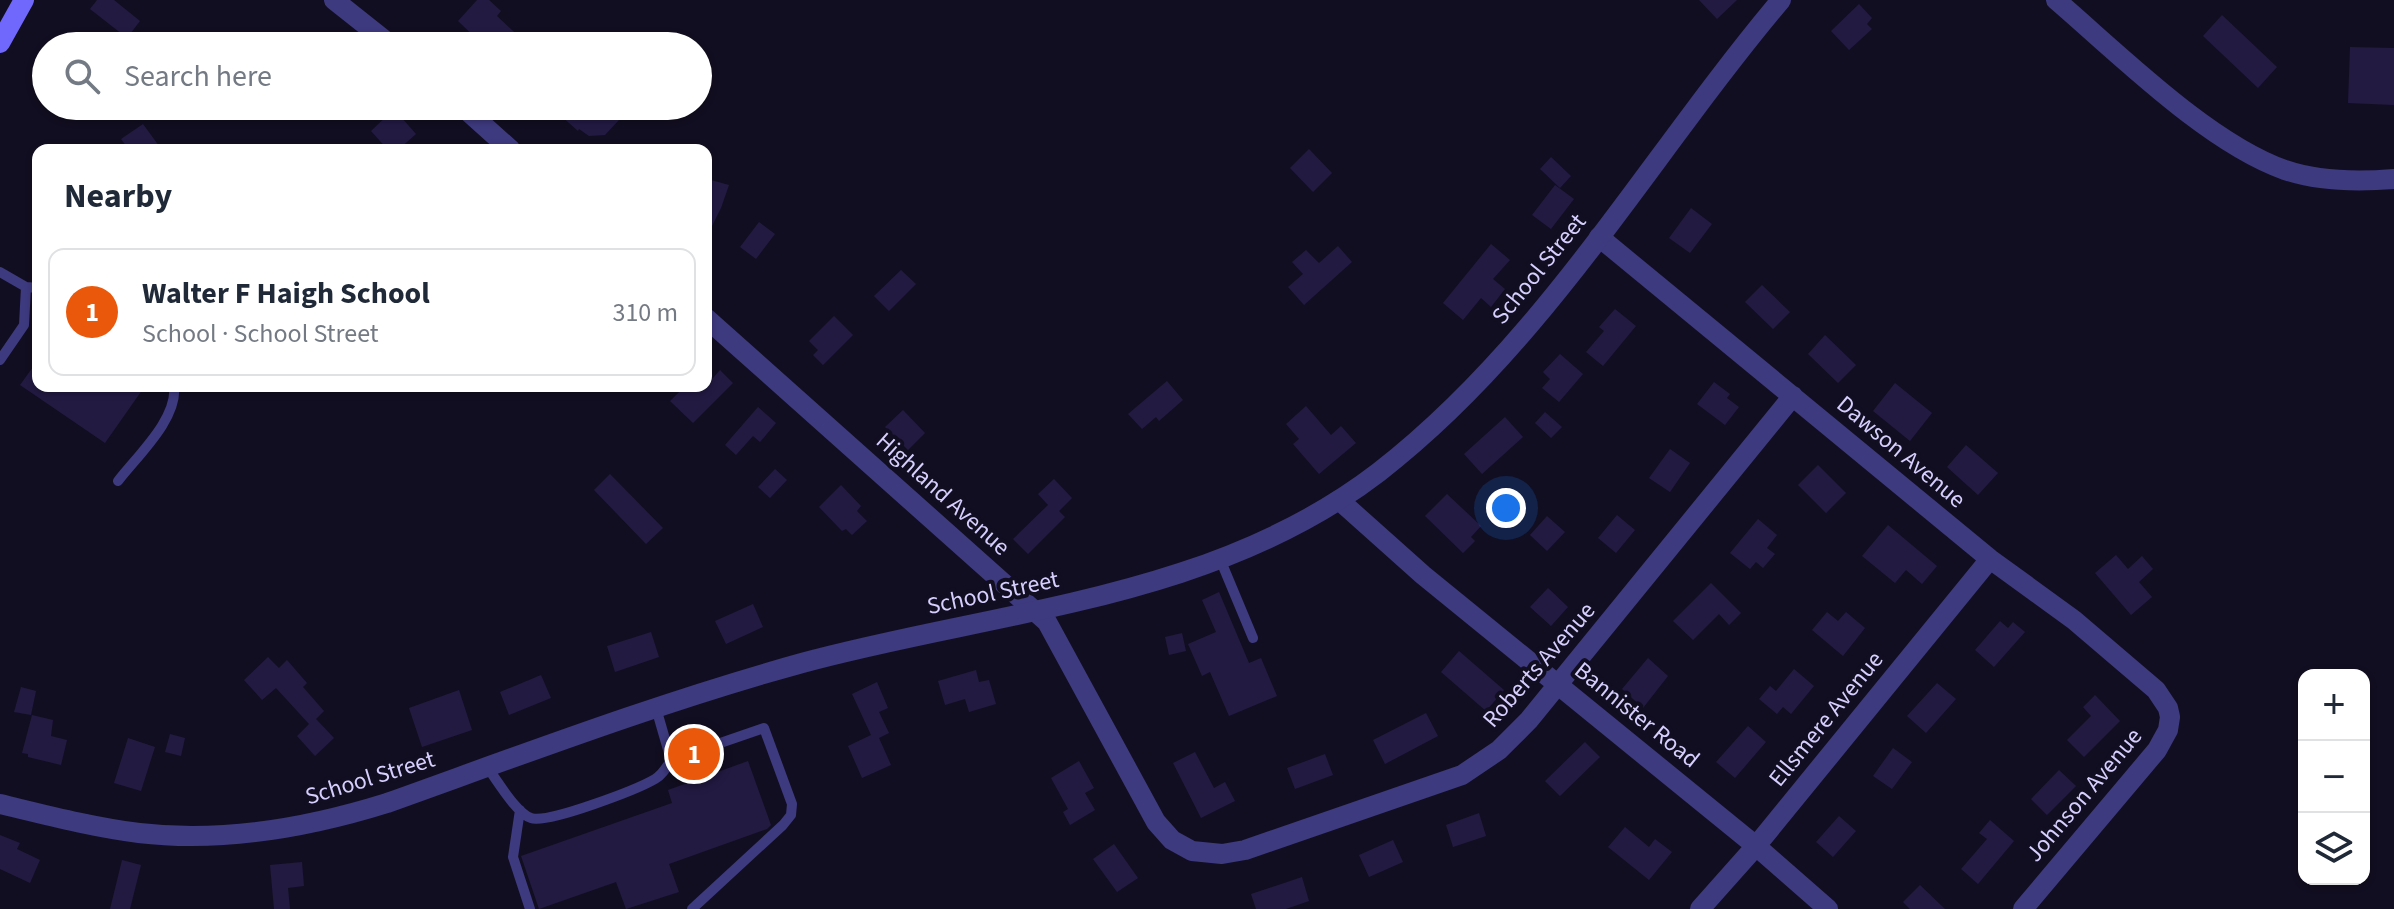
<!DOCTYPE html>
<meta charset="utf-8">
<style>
:root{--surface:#fff;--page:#f2f2f3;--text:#1f2937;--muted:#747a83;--line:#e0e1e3;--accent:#ea580c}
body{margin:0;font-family:"Source Sans 3",sans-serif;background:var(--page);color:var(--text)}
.controls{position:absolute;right:24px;bottom:24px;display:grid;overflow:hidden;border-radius:16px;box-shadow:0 2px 6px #0004}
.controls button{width:72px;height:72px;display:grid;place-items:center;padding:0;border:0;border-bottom:2px solid var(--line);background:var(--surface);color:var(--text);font:40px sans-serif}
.you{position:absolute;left:1506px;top:508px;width:28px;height:28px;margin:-20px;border:6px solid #fff;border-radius:50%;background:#1a73e8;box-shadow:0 0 0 12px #1a73e833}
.badge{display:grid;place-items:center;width:52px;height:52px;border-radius:50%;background:var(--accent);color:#fff;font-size:26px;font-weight:700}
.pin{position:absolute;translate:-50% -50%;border:4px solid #fff;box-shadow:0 2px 8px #0006}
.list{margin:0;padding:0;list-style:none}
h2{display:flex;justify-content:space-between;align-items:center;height:104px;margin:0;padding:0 32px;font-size:34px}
h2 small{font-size:26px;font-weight:400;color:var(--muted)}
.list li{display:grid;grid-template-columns:52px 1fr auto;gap:24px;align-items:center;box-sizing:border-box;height:128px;margin:0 16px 16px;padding:0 16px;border:2px solid var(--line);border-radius:16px}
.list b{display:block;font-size:30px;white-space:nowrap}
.list p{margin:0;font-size:26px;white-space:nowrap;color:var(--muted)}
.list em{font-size:26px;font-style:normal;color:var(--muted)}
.icon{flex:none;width:44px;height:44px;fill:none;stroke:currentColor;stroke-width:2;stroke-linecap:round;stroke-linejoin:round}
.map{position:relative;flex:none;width:2394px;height:909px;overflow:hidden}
.search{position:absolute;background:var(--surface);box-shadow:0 2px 6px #0004;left:32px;top:32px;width:680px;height:88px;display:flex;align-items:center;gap:20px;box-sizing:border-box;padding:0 28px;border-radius:44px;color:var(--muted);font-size:30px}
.panel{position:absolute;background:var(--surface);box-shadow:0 2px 6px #0004;left:32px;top:144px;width:680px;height:248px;border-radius:16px}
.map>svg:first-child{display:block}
.building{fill:#231a42}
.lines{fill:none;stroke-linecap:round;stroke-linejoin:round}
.service{stroke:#3e3a7f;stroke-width:10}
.minor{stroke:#3e3a7f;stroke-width:20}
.tertiary{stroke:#3e3a7f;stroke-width:20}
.secondary{stroke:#7068fc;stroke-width:20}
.labels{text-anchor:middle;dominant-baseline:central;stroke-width:8;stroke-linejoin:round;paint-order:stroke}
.street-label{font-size:24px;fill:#d6cffe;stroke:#120e21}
</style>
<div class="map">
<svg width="2394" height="909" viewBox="0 0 2394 909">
<rect width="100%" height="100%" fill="#120e21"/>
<path class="building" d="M97,0H114L140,21L127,38L90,9Z
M477,0H489L501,11L497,16L529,46H484L458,21Z
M1699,0H1737L1717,19Z
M1859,4L1872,18L1867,24L1872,29L1849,50L1831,31Z
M2222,15L2277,67L2258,88L2203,36Z
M2350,47L2394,48V105L2348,103Z
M568,106H632L605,135L589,136L579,129L578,131L560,115Z
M394,109L416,134L398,150H388L371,131Z
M143,124L162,150H129L121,139Z
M1309,149L1332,173L1313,192L1290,168Z
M1551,157L1571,176L1560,188L1540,169Z
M711,180L729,185L721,208L706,238V196Z
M1555,185L1574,199L1551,229L1532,215Z
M1691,208L1712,224L1690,253L1669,238Z
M759,222L775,234L756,259L740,247Z
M1491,244L1510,260L1493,279L1505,289L1491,307L1481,298L1463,320L1443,303Z
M1338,246L1352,262L1304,305L1288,287L1303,274L1292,262L1306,250L1319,263Z
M901,270L916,284L889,311L874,296Z
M1762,285L1790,312L1773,329L1745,302Z
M1615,309L1636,326L1603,366L1586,352L1604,331L1599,327Z
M834,316L853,335L823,365L813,355L818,350L809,341Z
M1825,335L1856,365L1838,383L1808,354Z
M1560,354L1583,374L1559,402L1542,388L1550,379L1543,372Z
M38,360V386H145L105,443L20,385Z
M720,370L733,383L693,423L670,401L685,386H706Z
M1167,381L1183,400L1159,421L1156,417L1142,429L1128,414Z
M1714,382L1730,394L1727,398L1739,407L1725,425L1697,404Z
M1895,383L1932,413L1910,441L1873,411Z
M1306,406L1331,435L1341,426L1356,443L1319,474L1293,444L1299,439L1286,424Z
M758,407L776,423L760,442L753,436L736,455L725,445Z
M903,410L925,433L908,450L885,427Z
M1545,412L1562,427L1551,438L1535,423Z
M1505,417L1523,437L1482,474L1464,454Z
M1966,445L1998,473L1978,495L1947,467Z
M1670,449L1690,463L1670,492L1649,478Z
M1818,465L1846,493L1826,513L1798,485Z
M775,469L787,480L770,498L758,487Z
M610,474L663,528L646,544L594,490Z
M1054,479L1072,498L1059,511L1065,517L1028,554L1013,539L1048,505L1038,494Z
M841,485L861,506L857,511L867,521L852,535L846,529L842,531L819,507Z
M1447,494L1481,526L1471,537L1475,541L1463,553L1425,516Z
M1617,515L1635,530L1616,553L1598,538Z
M1547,516L1565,532L1547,551L1530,535Z
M1758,519L1777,535L1767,548L1775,554L1763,568L1756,562L1750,569L1730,553Z
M1888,525L1937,566L1922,584L1906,570L1895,583L1862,556Z
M2116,555L2128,569L2142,556L2153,569L2139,582L2152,597L2131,615L2095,573Z
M1711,583L1741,613L1729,625L1719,614L1693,640L1673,621Z
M1548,588L1568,607L1551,626L1530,607Z
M1219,592L1249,663L1261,658L1277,696L1229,716L1210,672L1202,676L1188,644L1216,632L1202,600Z
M753,604L763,627L726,644L715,621Z
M1827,612L1838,621L1846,612L1865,628L1843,656L1812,630Z
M2000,621L2008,628L2013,622L2025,632L1994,667L1975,650Z
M651,632L659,657L615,672L607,646Z
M1182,633L1186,651L1169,655L1165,637Z
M1459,651L1504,690L1486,711L1441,672Z
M268,657L279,668L287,660L307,683L303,687L324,711L316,719L334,738L315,756L297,736L309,724L276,688L262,700L244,680Z
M1648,658L1668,676L1643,708L1622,689Z
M1794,669L1814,686L1791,714L1783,707L1777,714L1759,699L1770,686L1776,691Z
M976,670L979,682L989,680L996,704L969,712L965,699L945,705L938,681Z
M541,675L551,698L509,715L500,692Z
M877,682L888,708L879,712L889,733L879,738L891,765L862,778L848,746L871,735L852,694Z
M1937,683L1956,699L1926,733L1907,716Z
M21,687L36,691L31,715L14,712Z
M459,690L472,730L422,747L409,708Z
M2095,695L2120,721L2084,757L2067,740L2091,716L2083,707Z
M1426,713L1438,736L1385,764L1373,740Z
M32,715L53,720L51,736L67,740L61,765L28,757V754L22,753Z
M1748,726L1766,742L1735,778L1716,762Z
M170,734L185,738L181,756L165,752Z
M128,738L155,747L141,791L114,783Z
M1585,742L1600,757L1560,796L1545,781Z
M1893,748L1912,762L1892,789L1873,776Z
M1195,752L1214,788L1225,782L1235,801L1201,818L1173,763Z
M1325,754L1333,775L1295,789L1287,768Z
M748,761L771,825L767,829L669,864L679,892L626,909L616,882L539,909L521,856L672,803L668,790Z
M1079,761L1094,788L1085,793L1095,810L1070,825L1063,812L1068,809L1051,778Z
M2059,770L2076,786L2047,815L2031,799Z
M1479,813L1486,836L1453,847L1446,825Z
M1839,816L1856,831L1833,857L1816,842Z
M1990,820L2014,841L1978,884L1961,869L1987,839L1979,833Z
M1625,827L1649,847L1655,839L1672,852L1649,880L1608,847Z
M0,835L20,843L17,849L40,860L30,883L0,869Z
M1393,840L1403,862L1369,877L1359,855Z
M1114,844L1138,878L1117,892L1093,859Z
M122,860L141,865L130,909H110Z
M302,862L304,886L288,888L290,909H274L270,865Z
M1302,877L1309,901L1286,909H1256L1251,894Z
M1920,885L1945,909H1910L1903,902Z"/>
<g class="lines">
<path class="service" d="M0,272L26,287L38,288
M0,360L24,325L26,287
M118,481C137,456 178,419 174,386
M1220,559L1253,638
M671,760L764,728L792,804L791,815L783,825L692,909
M487,767C497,780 516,813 531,818C548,824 638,789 655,779C663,774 666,768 671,760L656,708
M520,810L513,857L530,909"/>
<path class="minor" d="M334,0L392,46
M2056,0C2119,54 2208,143 2285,170C2320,182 2358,182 2394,179
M462,106L511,150
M1599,237L1990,559L2074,620L2156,690L2168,708L2170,717L2168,730L2157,750L2023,909
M706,318L1047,622L1156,822L1172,840L1192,851L1222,854L1245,850L1462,775L1499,750L1529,720L1793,396
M1339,500L1423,575L1756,846L1828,909
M1700,909L1756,846L1990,559"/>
<path class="tertiary" d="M0,804C46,815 92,827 139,833C223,843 307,828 387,803C524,754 661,702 802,663C997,610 1213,600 1379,472C1544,344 1648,158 1781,0"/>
<path class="secondary" d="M0,43L24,0"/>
</g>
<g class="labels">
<g class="street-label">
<text transform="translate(1539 269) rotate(-51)">School Street</text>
<text transform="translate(1901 452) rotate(40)">Dawson Avenue</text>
<text transform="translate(943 494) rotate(42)">Highland Avenue</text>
<text transform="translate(993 593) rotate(-12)">School Street</text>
<text transform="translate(1539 665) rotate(-49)">Roberts Avenue</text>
<text transform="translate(1637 715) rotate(39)">Bannister Road</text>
<text transform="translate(1826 719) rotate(-51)">Ellsmere Avenue</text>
<text transform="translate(370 778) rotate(-17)">School Street</text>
<text transform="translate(2084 795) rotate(-50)">Johnson Avenue</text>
</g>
</g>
</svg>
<div class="controls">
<button>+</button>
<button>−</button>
<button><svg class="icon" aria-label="layers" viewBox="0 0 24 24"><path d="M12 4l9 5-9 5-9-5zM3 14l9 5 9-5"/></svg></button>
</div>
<div class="you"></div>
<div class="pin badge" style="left:694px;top:754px">1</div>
<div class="search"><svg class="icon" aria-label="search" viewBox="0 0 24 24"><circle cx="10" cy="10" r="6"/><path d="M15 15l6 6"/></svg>Search here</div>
<section class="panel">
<h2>Nearby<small></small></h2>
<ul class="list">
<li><span class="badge">1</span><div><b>Walter F Haigh School</b><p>School · School Street</p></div><em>310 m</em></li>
</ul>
</section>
</div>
